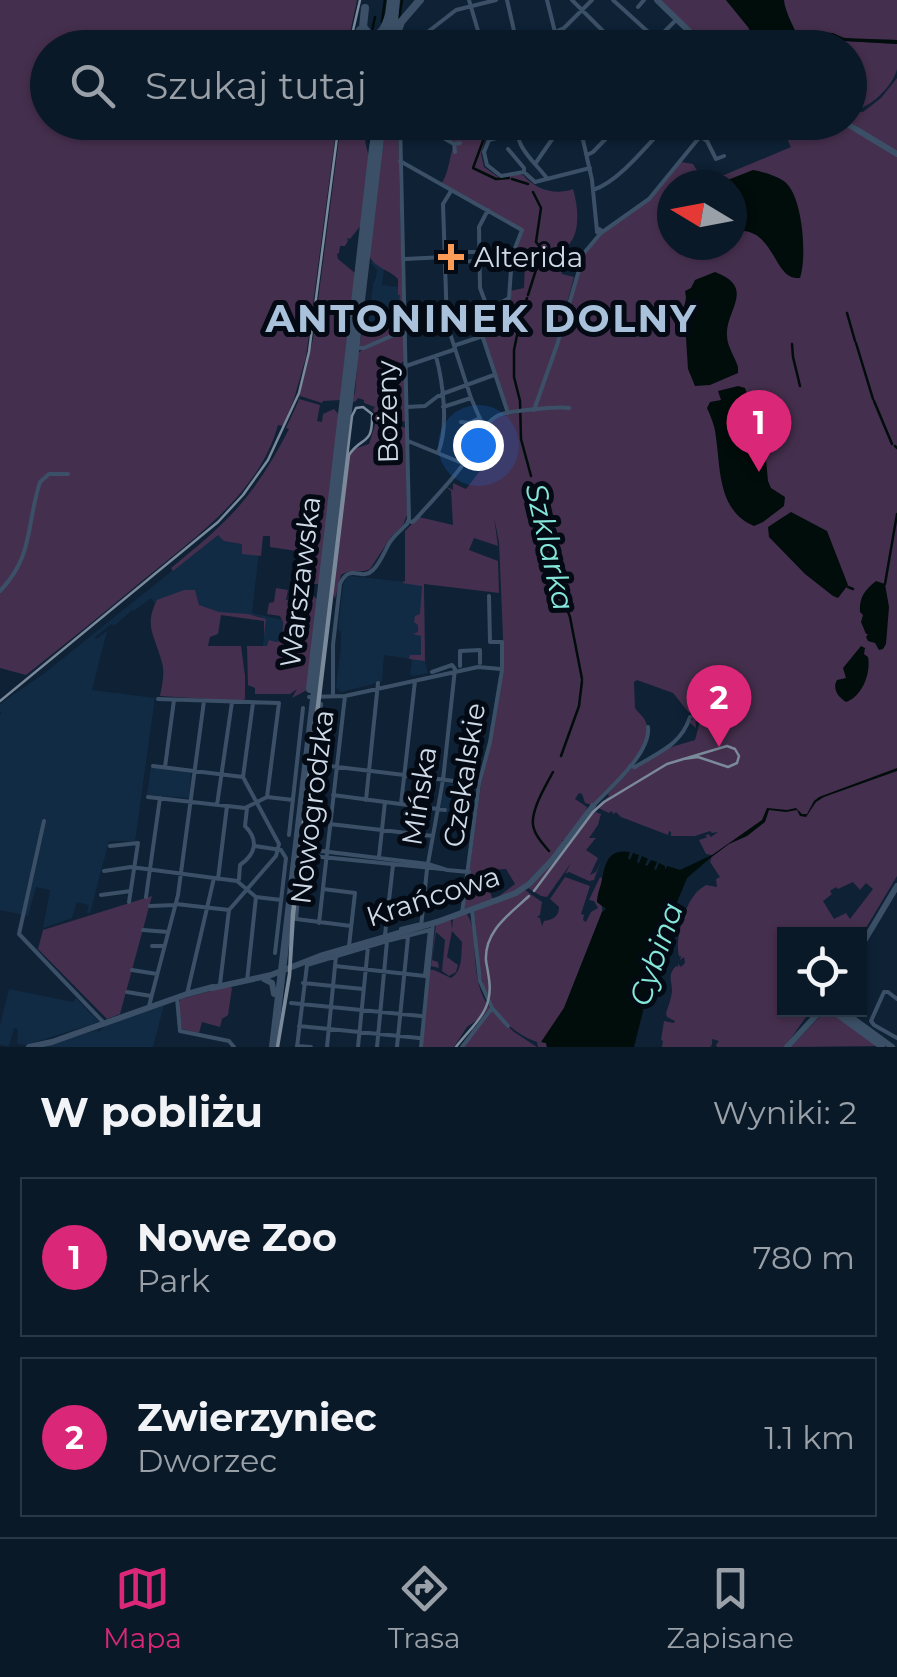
<!DOCTYPE html>
<html lang="pl">
<meta charset="utf-8">
<style>
:root{--surface:#0a1928;--page:#182634;--text:#f1f3f6;--muted:#99a0a8;--line:#2a3845;--accent:#db2777}
body{margin:0;font-family:Montserrat,sans-serif;background:var(--page);color:var(--text)}
.controls{position:absolute;right:30px;bottom:30px;display:grid;overflow:hidden;border-radius:0px;box-shadow:0 2px 8px #0004}
.controls button{width:90px;height:90px;display:grid;place-items:center;padding:0;border:0;border-bottom:2px solid var(--line);background:var(--surface);color:var(--text);font:50px sans-serif}
.compass{position:absolute;left:657px;top:170px;width:90px;height:90px;border-radius:50%;background:var(--surface);box-shadow:0 2px 8px #0004;rotate:280deg}
.you{position:absolute;left:478px;top:445px;width:35px;height:35px;margin:-25px;border:8px solid #fff;border-radius:50%;background:#1a73e8;box-shadow:0 0 0 15px #1a73e833}
.badge{display:grid;place-items:center;width:65px;height:65px;border-radius:50%;background:var(--accent);color:#fff;font-size:32px;font-weight:700}
.pin{position:absolute;translate:-50% -82px;filter:drop-shadow(0 2px 5px #0008)}
.pin::after{content:'';position:absolute;top:52px;width:35px;height:30px;background:inherit;clip-path:polygon(0 0,100% 0,50% 100%)}
.list{margin:0;padding:0;list-style:none}
h2{display:flex;justify-content:space-between;align-items:center;height:130px;margin:0;padding:0 40px;font-size:42px}
h2 small{font-size:32px;font-weight:400;color:var(--muted)}
.list li{display:grid;grid-template-columns:65px 1fr auto;gap:30px;align-items:center;box-sizing:border-box;height:160px;margin:0 20px 20px;padding:0 20px;border:2px solid var(--line);border-radius:0px}
.list b{display:block;font-size:38px;white-space:nowrap}
.list p{margin:0;font-size:32px;white-space:nowrap;color:var(--muted)}
.list em{font-size:32px;font-style:normal;color:var(--muted)}
.icon{flex:none;width:55px;height:55px;fill:none;stroke:currentColor;stroke-width:2;stroke-linecap:round;stroke-linejoin:round}
.map{position:relative;flex:none;width:897px;height:1047px;overflow:hidden}
.search{position:absolute;background:var(--surface);box-shadow:0 2px 8px #0004;left:30px;right:30px;top:30px;height:110px;display:flex;align-items:center;gap:25px;box-sizing:border-box;padding:0 35px;border-radius:55px;color:var(--muted);font-size:38px}
.sheet{height:490px;background:var(--surface)}
nav{display:flex;justify-content:space-around;align-items:center;box-sizing:border-box;height:140px;border-top:2px solid var(--line);background:var(--surface);font-size:28px;color:var(--muted)}
nav a{display:grid;justify-items:center;gap:5px}
nav .on{color:var(--accent)}
.map>svg:first-child{display:block}
.built{fill:#122b44}
.green{fill:#452f4e;fill-rule:evenodd}
.water{fill:#000d0b}
.lines{fill:none;stroke-linecap:round;stroke-linejoin:round}
.stream{stroke:#000d0b;stroke-width:2.5}
.minor{stroke:#3b5066;stroke-width:4}
.tertiary{stroke:#3b5066;stroke-width:6}
.secondary{stroke:#3b5066;stroke-width:8}
.tram{stroke:#7b8a9b;stroke-width:2.5}
.rail{stroke:#7b8a9b;stroke-width:2.5}
.poi-dot{fill:#fd9c56;stroke:#040a13;stroke-width:4}
.labels{text-anchor:middle;dominant-baseline:central;stroke-width:10;stroke-linejoin:round;paint-order:stroke}
.poi-label{font-size:28px;fill:#cedae8;stroke:#040a13;text-anchor:start}
.street-label{font-size:28px;fill:#cedae8;stroke:#040a13}
.water-label{font-size:30px;font-style:italic;fill:#85e6da;stroke:#040a13}
.district-label{font-size:38px;font-weight:bold;letter-spacing:2.5px;fill:#a9c1db;stroke:#040a13}
</style>
<div class="map">
<svg width="897" height="1047" viewBox="0 0 897 1047">
<rect width="100%" height="100%" fill="#0e2135"/>
<path class="built" d="M372,261L384,269L382,285L399,287L398,294L400,295L396,321L380,329L369,326L365,328L363,324L369,320L373,284L376,278L377,270L371,263Z
M219,533L260,542L252,613L283,620L282,641L263,647L265,619L258,616L158,608L151,598L134,611L132,610L114,626L111,624L95,637L97,639L107,631L92,690L155,698L135,841H109L90,913H87L89,905L77,902L72,918L43,928L50,890L36,887L28,916L0,910V715L2,713L0,712V704L46,672Z
M350,576L424,584L425,661L428,673L413,676L410,674L412,659L384,655L382,682L341,692L336,687L341,647V632L338,629L343,585L346,578Z
M151,767L191,772L189,798L147,795Z
M446,783L476,787L470,822L447,825L449,813L439,811Z
M9,989L73,1002L76,998L99,1022L26,1045L17,1044L18,1029L14,1028L10,1043L8,1046L0,1045V1025Z
M164,1005L153,1047H42L97,1030L99,1032L105,1026Z"/>
<path class="green" d="M0,0H357L347,47L48,48V122L337,123L306,357L294,399L283,426L278,425C259,494 194,538 142,581C104,613 65,644 26,675L0,668Z
M659,0H726L748,27L759,47H705Z
M784,0H897V40C880,39 862,41 846,38C827,35 817,28 797,34C793,27 784,8 784,0Z
M813,33L822,36L829,34L847,41L897,44C897,52 897,61 897,69C894,85 869,110 852,110L850,107L857,108L852,82L850,81V48L801,47L799,37Z
M897,78V153L850,122V111L863,112L881,98Z
M502,122L495,127L494,138L485,140L481,154L484,167L501,179L513,175H523C535,189 555,196 573,189C580,212 582,250 551,253L550,256L559,262L562,274L574,277L551,362L533,408L509,411L477,317L511,299L510,291L524,288L525,263L512,264L523,230L442,183C450,169 449,156 455,142L452,141L462,124L466,127L469,123Z
M779,122L841,123L897,155V876L860,938V934H834L830,932V934H784V1009L812,1010C800,1023 797,1032 784,1047H717L716,1045L719,1041L712,1039V1045L710,1046L712,1047H662L663,1041L661,1040L664,1021L674,1023L675,1021L667,1017L666,1013C668,1007 671,999 672,992C672,979 667,976 676,966L678,967V964L681,967L685,963L684,957L680,960L681,956H679C675,942 683,910 693,897C697,891 700,889 706,885L717,887L716,879L720,877L710,862L712,855L706,854L699,840L708,837L705,836L708,834L711,837L718,832L712,833L710,831L695,836H671V832L669,831L668,835L621,817L616,812L614,814L611,811L609,813L596,807L609,796L608,794L630,770L668,748L695,740C699,727 700,717 704,705L698,700L695,712L696,728L689,722L693,719L691,717L697,697H695L689,713L673,693L637,680L634,682L635,708C641,716 645,717 647,726C652,750 609,789 592,805L585,803L582,794L579,793L575,799L587,807L586,812L565,840H562L564,844L518,891L499,896L515,884L506,869L491,870L489,888L492,898H495L464,909L481,785L493,732L504,662L499,542L494,517L498,546L474,538L469,550L498,561L499,593L424,584L425,661L409,659L410,655H421V636L413,634L418,632V625L414,622L415,616L420,614L422,586L402,583L405,581V531L419,517L453,525L451,491L445,486L453,490V483L466,489L482,468L488,469L490,452L487,430L488,424L496,417L534,410L585,254L601,235L649,201L681,162L693,164L705,183L791,147ZM672,185H732V245H672ZM853,882L860,890L866,883L873,889L850,919L846,913L834,919L823,901L832,894L830,891L836,887L838,889Z
M341,123H368L365,141L369,158L362,224L350,239L347,238L348,241L345,246H340L339,253L337,254L338,259L355,273L341,392L342,400L323,401L322,403L300,396L299,399L320,405L317,421L322,422L323,414L334,409L339,415L319,589L318,584H311L302,580L304,561L297,558H302L303,552L270,547V536H263L261,556L242,554V544L224,541L218,535L173,571L171,568C189,553 208,538 225,521C252,495 272,462 289,429L286,428L298,402L313,339Z
M386,123H398L403,327L400,331L404,333V361L397,366L404,369L406,422L386,418L383,423L406,428L407,515L403,525L391,537L370,569C360,574 351,568 341,575L335,599L333,592L349,456L354,449L369,444L375,425L376,415L373,410L375,407L364,403V400L358,398L355,402L351,401L355,393L358,353L363,349L359,345L364,326V330L370,325L372,328C381,330 390,328 396,321L400,295H398V279C390,270 375,268 369,256Z
M276,588L288,590L286,600L299,599L301,591L310,593L318,600L307,690L292,698L297,689L290,694H255V688L248,685L247,646H267L269,640L276,642L282,641L283,622L280,616L267,614L269,603L274,602Z
M184,590H195L199,605L219,612L248,614L266,619L264,636V621L221,615L218,634L210,637L208,646H241L245,676V699L241,701L160,696C162,686 165,673 162,663C156,637 143,627 157,600Z
M593,811L601,814L598,825L589,838H596L586,850L598,858L590,875L596,872L601,861L594,880L589,881L569,872L565,874L571,863L547,897L541,896L528,888Z
M565,877L590,886L581,914L584,915L583,920L586,922L591,912L598,908L594,901L589,900L600,877L603,879L597,902L602,906V912L564,1008L542,1042L546,1043L547,1047H538L537,1042C525,1038 514,1031 504,1021C474,991 480,949 474,911L525,890L542,902L540,915L537,917L540,918L542,926L544,921C552,920 559,917 559,907L550,899Z
M152,896L120,1014L107,1019L38,949L43,930Z
M466,913C481,930 467,980 490,1008L475,1025L473,1032L470,1029L477,1020L467,1027L454,1047H422L430,970H434L451,978C463,971 461,955 462,942L452,931L447,957L458,965L456,972L449,976L442,971L445,940L436,932L432,960L438,962L439,968L431,966L436,924L451,920L452,929L453,918Z
M229,986L232,988L228,1015L222,1019L220,1027L202,1022L199,1033L182,1029L178,1004L181,999Z
M828,1010L877,1046L791,1047L823,1013Z
M492,1011L514,1032L537,1047H463Z"/>
<path class="water" d="M726,0H784C784,8 793,27 797,34L814,31L822,33H833L844,38L897,40V44L844,41L830,34L822,36L815,33L799,37L801,47H759L748,27Z
M753,170C763,172 782,177 788,185C803,203 807,257 800,278C778,280 777,249 756,235C748,230 741,231 732,229V185H715Z
M715,272C757,288 725,310 727,336C727,346 735,357 738,367V373L710,385L695,386L688,369L686,338L681,324L686,298L685,291L691,288L695,280Z
M738,386L745,388L764,439L768,481L771,488L785,497L784,506L763,522L754,526C716,510 721,465 715,431C714,424 710,415 707,408L710,402L721,400L718,391Z
M791,512L827,531L848,585L838,598L833,596L805,574L769,537L768,527Z
M876,581L885,584L889,607L886,644L883,649L879,650L875,643L868,641L866,637L868,634H866L861,622L863,615L860,612C859,597 865,590 876,581Z
M861,646L865,648L864,654L868,657C871,672 863,696 846,702C838,697 832,689 837,680L846,678L843,668Z
M897,768V771L824,797L816,802L806,817L800,816L797,810L786,812L769,810L765,822L747,836L729,844L709,859L687,878L661,941L662,955L660,949L657,952L656,963L661,959L653,971L634,1047H547L546,1043L541,1042L564,1008L602,912L606,909L597,902C597,896 599,890 601,884C605,868 605,848 630,852L628,858L630,860L633,853L639,855L637,862L639,863L642,856L648,859L645,865L647,866L651,860L657,862L654,869L656,870L659,863L665,866V870L667,866L680,870L712,855L762,820L767,808L787,810L796,808L802,814H807L814,801L819,797Z"/>
<g class="lines">
<path class="stream" d="M399,18L402,0
M382,22L385,0
M372,31L375,17
M444,37L449,48
M490,122L473,168L496,179L509,178
M370,143L372,122
M512,179L528,184
M528,295L540,257L544,252L536,242L541,208L533,192
M527,298L521,316L514,350V377L520,401L521,439L531,476
M847,313L855,341
M856,343L873,399
M792,344L793,357L800,386
M874,401L892,444
M895,446L897,448
M545,506L552,569L570,617L582,679
M885,584L897,514
M848,587L853,589
M561,756L579,706L582,681
M549,851C544,845 536,837 534,829C528,814 546,785 553,772"/>
<path class="minor" d="M469,0L483,48
M507,0L518,48
M547,0L559,48
M572,0L620,48
M613,0L656,39
M638,7L644,0
M555,32L564,28L592,0
M407,48L456,10L496,0
M597,48L608,37
M648,48L677,19
M400,122L409,520
M463,122L467,125
M518,122C513,146 533,160 546,177
M579,122L592,180L597,231
M400,123H417L454,144
M707,128L727,122
M516,133L489,140L484,152L487,165L501,176L524,172L535,182L590,168
M700,136L707,141L716,159L724,156
M508,149L524,168V172
M455,152L454,144L460,143
M587,155L593,152L622,122
M400,161L522,230L512,256L509,298L490,309L447,324L405,327
M535,164L564,122
M593,190C620,181 649,143 669,122
M451,191L443,204L447,324L471,398L484,428
M599,229L602,231L600,234L597,232Z
M601,233L649,199L707,128V122
M445,252H479
M479,256H512
M405,259L445,257
M445,262L479,261
M488,309L480,288L479,227L488,210
M475,314L508,413
M356,348H364L405,330
M436,356C443,383 449,427 438,453
M406,366L453,350L456,345L483,336
M442,394L494,375
M407,407L425,406L438,396H442
M443,407L471,398
M534,410L557,345L584,253L600,234
M461,422L469,423L480,418
M408,441L462,463
M0,591C34,556 26,525 40,482L49,474H68
M460,666V651L480,650V663
M333,696V645L340,584C350,562 361,582 373,570C381,562 385,550 390,542C395,535 401,530 407,524L408,521L412,522L415,520C435,497 460,473 475,446C481,435 486,421 499,415C508,411 559,406 569,408
M309,697L345,696L478,667L501,669
M158,699L279,703L267,797
M313,764L479,784
M153,766L243,777L279,844L276,856L229,910L176,904
M630,766L635,767C659,752 681,745 690,717
M165,767L174,700
M243,777L253,703
M333,795L445,810
M148,797L245,808L267,797L293,800
M366,800L378,683
M401,804L415,681
M217,805L232,702
M593,806C610,788 651,753 648,727
M44,821L19,934L105,1024
M330,824L433,836
M289,835L303,708
M305,839L321,704
M110,846L138,843L129,902
M255,846L281,850L286,858L275,953
M379,857L385,802
M301,867L296,919L351,926
M442,869L322,857L311,855L310,852L313,850L428,864L447,870L469,872
M104,871L131,867L237,881L256,897L281,900
M218,879L227,806
M239,879L240,865C256,854 259,840 245,826L247,808
M323,889L355,893L349,946
M101,895L131,891
M146,897L160,798
M150,906L175,905
M472,910L480,981L492,1008L508,1026
M462,913L479,784L490,742L502,670V642H490L489,596
M319,923L345,696
M421,927L427,869L443,780L455,669L452,665L432,672
M401,929L421,924
M143,930L168,932
M385,935L393,865
M152,946H164
M132,970L157,974
M247,981L256,897
M303,983L363,989
M220,984L229,910
M127,992L151,996
M187,994L214,878
M177,998L180,1031L229,1041L234,1047
M897,999L888,992H884L871,1021L874,1025L897,1038
M291,1003L421,1016
M149,1006L178,895L204,701
M299,1026L419,1038
M297,1046L311,1047
M297,1047L307,965L387,941L430,930L425,976L335,966
M327,1047L336,956
M358,1047L368,947
M377,1047L387,941
M397,1047L408,937
M421,1047L433,923
M462,1047L492,1008"/>
<path class="tertiary" d="M657,0L693,35L702,48
M844,122L897,154
M860,948L897,886
M264,979L272,983L274,994
M212,988L271,975L320,956L437,922L516,893L529,884L553,859L593,806
M830,1009L882,1047
M840,1009L892,1047
M29,1047L52,1042L187,994L213,987
M787,1047L822,1009"/>
<path class="secondary" d="M365,8L363,27L370,35C382,37 386,25 389,15
M360,30L370,48
M393,33L396,0
M385,48L391,0
M392,48L401,22L420,0
M310,689L376,122
M273,1047L382,122"/>
<path class="tram" d="M277,1047L289,974L292,914L352,416L356,408L363,407L372,414C373,447 362,435 349,455L294,914L290,976L278,1047"/>
<path class="rail" d="M349,48L360,0
M0,701L218,522L243,495L268,460L299,393L309,352L339,122
M534,891L593,812L604,802L667,764L727,746L735,749L739,756L737,763L728,767L698,757L683,759
M456,1047C466,1033 484,1018 488,1001C492,988 488,973 486,961C484,931 510,914 529,896"/>
</g>
<path class="poi-dot" d="M446 242h10v10h10v10h-10v10h-10v-10h-10v-10h10z"/>
<g class="labels">
<g class="poi-label">
<text x="474" y="257">Alterida</text>
</g>
<g class="street-label">
<text transform="translate(387 412) rotate(-91)">Bożeny</text>
<text transform="translate(300 582) rotate(-83)">Warszawska</text>
<text transform="translate(464 775) rotate(-81)">Czekalskie</text>
<text transform="translate(419 796) rotate(-81)">Mińska</text>
<text transform="translate(312 807) rotate(-83)">Nowogrodzka</text>
<text transform="translate(433 896) rotate(-18)">Krańcowa</text>
</g>
<g class="water-label">
<text transform="translate(550 547) rotate(77)">Szklarka</text>
<text transform="translate(656 954) rotate(-71)">Cybina</text>
</g>
<g class="district-label">
<text x="482" y="318">ANTONINEK DOLNY</text>
</g>
</g>
</svg>
<div class="controls">
<button><svg class="icon" aria-label="locate" viewBox="0 0 24 24"><circle cx="12" cy="12" r="6"/><path d="M12 2v4M12 18v4M2 12h4M18 12h4"/></svg></button>
</div>
<svg class="compass" viewBox="-18 -18 36 36"><path d="M0-13l5 13h-10z" fill="#e53935"/><path d="M0 13l5-13h-10z" fill="#99a0a8"/></svg>
<div class="you"></div>
<div class="pin badge" style="left:759px;top:472px">1</div>
<div class="pin badge" style="left:719px;top:747px">2</div>
<div class="search"><svg class="icon" aria-label="search" viewBox="0 0 24 24"><circle cx="10" cy="10" r="6"/><path d="M15 15l6 6"/></svg>Szukaj tutaj</div>
</div>
<section class="sheet">
<h2>W pobliżu<small>Wyniki: 2</small></h2>
<ul class="list">
<li><span class="badge">1</span><div><b>Nowe Zoo</b><p>Park</p></div><em>780 m</em></li>
<li><span class="badge">2</span><div><b>Zwierzyniec</b><p>Dworzec</p></div><em>1.1 km</em></li>
</ul>
</section>
<nav>
<a class="on"><svg class="icon" aria-label="map" viewBox="0 0 24 24"><path d="M3 6l6-2 6 2 6-2v14l-6 2-6-2-6 2zM9 4v14M15 6v14"/></svg>Mapa</a>
<a><svg class="icon" aria-label="directions" viewBox="0 0 24 24"><path d="M12 3l9 9-9 9-9-9zM9 14v-3h6M13 9l2 2-2 2"/></svg>Trasa</a>
<a><svg class="icon" aria-label="saved" viewBox="0 0 24 24"><path d="M7 4h10v16l-5-4-5 4z"/></svg>Zapisane</a>
</nav>
